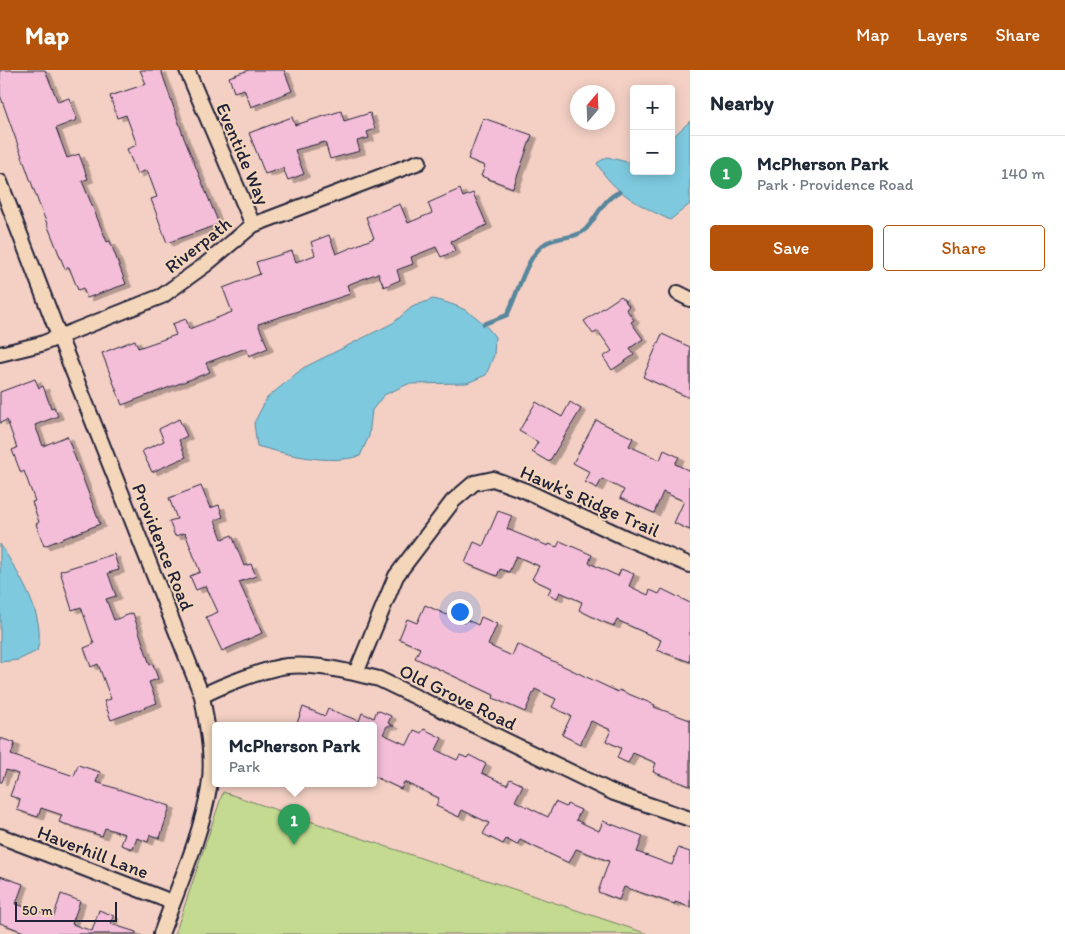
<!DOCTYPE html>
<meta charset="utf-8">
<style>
:root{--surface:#fff;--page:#f2f2f3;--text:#1f2937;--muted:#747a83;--line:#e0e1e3;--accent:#b45309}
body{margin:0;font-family:Itim,sans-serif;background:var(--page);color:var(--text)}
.controls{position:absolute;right:15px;top:15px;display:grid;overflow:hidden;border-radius:5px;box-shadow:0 2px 12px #0003}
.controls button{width:45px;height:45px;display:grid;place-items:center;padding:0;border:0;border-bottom:1px solid var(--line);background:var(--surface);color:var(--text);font:25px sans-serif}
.compass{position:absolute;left:570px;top:15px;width:45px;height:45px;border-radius:50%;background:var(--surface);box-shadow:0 2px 12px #0003;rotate:19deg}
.scale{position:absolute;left:15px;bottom:12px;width:102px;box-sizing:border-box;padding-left:5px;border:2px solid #22223b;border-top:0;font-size:14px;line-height:18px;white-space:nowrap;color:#22223b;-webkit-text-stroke:4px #f4d7bb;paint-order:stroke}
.you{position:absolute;left:459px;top:541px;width:18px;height:18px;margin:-12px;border:4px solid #fff;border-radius:50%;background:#1a73e8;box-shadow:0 0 0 8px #1a73e833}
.badge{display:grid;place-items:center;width:32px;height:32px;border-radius:50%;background:var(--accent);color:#fff;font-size:16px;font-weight:700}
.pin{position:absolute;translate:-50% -41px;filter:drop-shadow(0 1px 2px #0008)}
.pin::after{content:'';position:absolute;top:26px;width:18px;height:15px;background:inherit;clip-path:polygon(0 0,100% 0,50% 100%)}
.popup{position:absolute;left:212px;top:652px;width:165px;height:65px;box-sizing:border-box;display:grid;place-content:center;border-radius:5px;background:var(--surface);filter:drop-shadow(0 1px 4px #0005);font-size:16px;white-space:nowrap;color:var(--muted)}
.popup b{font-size:19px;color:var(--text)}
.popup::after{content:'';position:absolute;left:50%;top:100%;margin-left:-10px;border:10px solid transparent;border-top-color:var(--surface)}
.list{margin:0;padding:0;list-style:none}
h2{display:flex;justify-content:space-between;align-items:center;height:65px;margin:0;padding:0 20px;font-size:21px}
h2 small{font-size:16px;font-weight:400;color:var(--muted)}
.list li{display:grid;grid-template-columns:32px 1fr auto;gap:15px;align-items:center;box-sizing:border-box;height:75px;padding:0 20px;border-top:1px solid var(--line)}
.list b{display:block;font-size:19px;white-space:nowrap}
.list p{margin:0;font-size:16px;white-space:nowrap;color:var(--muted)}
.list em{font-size:16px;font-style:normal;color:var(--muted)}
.actions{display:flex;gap:10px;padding:15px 20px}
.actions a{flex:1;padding:11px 0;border:1px solid var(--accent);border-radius:5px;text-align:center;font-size:18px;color:var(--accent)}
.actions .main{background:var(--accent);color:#fff}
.map{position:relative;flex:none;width:690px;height:864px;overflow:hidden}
header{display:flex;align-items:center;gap:30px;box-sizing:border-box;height:70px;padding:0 25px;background:var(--accent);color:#fff}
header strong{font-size:24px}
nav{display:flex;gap:28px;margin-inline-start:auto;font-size:18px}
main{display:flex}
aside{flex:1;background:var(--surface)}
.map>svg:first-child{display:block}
.green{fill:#c4da90;stroke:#737e66}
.water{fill:#7ec9de;stroke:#59869d}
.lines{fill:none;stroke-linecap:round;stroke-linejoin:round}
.stream{stroke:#59869d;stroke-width:4.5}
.building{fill:#f4bed9;stroke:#22223b;filter:url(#shadow)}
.minor-casing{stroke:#22223b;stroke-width:18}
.minor{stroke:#f4d7bb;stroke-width:14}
.labels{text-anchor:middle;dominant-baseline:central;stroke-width:4;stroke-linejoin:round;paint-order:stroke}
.street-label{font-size:19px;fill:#22223b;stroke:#f4d7bb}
</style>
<header>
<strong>Map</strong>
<nav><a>Map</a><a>Layers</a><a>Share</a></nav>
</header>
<main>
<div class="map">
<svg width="690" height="864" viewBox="0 0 690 864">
<defs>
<filter id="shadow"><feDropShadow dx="5.5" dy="3" stdDeviation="0" flood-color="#0004"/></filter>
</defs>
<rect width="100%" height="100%" fill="#f4d0c4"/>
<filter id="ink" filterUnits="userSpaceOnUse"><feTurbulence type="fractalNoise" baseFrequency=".02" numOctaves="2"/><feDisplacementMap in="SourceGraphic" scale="10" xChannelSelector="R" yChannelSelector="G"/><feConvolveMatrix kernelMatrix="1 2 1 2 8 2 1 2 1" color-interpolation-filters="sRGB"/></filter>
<g filter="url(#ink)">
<path class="green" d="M223,722L648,864H175Z"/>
<path class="water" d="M690,51V134L670,150C641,136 612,122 597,93L607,87L627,92L634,91V101H671V69Z
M433,229C460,235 478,244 495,267L494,285L486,305L467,313L408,314L384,325L372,340L369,366L360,386C328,395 289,385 257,376L254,353L267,328L303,298L393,253L412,237Z
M0,474C17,501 48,548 37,581L18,590L0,592Z"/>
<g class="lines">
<path class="stream" d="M484,254L507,245C518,224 526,185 546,173C558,166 576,169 586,159C598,146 602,130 619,122"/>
</g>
<path class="building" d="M0,0H45L58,32L69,28L77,50L56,58L67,88L79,84L88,109L82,111L107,172L110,171L126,214L87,228L83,218L78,220L69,197L65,199L39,134L0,25Z
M140,0H161L184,68L219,154L167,173L151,129L157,127L147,100L137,104L127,79L137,75L126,45L117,48L110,26L146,14Z
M249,0H284L292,21L251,37L244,19L234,22L229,7Z
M341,41L344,51L370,43L375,59L367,62L369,68L357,71L360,81L330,89L325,72L295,80L304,104L288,110L283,98L265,104L249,63L292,47L295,55Z
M483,48L532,65L513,118L481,106L485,96L468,89Z
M460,119L463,127L473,123L487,155L451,171L455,181L441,187L436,177L411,187L413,194L397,200L400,210L384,217L378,203L347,215L350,224L258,254L268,278L249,286L246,278L206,293L210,302L122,335L102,283L135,270L138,278L176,265L172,254L186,249L189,259L232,242L223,218L260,204L256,192L292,181L296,192L315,185L311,172L329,165L336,184L374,168L366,147L400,134L408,153L432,143L428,133Z
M621,226L629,236L626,239L634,250L631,252L643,269L630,278L634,285L612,300L603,287L612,281L598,261L593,264L584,251Z
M662,264L690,277V328L643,307Z
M35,309L39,318L43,316L51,338L54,337L58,346L35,355L43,376L67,366L100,454L44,476L36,454L39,452L32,432L35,431L24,401L21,403L12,380L17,378L7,350L0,353V322Z
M536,332L562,347L570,332L581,339L549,392L532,382L538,372L519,361Z
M179,349L187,366L179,370L186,387L152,402L142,381L164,371L159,359Z
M596,350L633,368L629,376L660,390L664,380L679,387L675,394L690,401V460L674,453L684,431L663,422L654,443L620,428L624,420L602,409L597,418L585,412L590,402L573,393Z
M201,416L210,438L219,435L223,447L215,450L222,469L232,465L244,496L251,494L256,506L239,512L262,563L222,581L206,547L218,542L206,516L196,520L190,506L200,502L185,463L175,466L169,451L177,449L169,428Z
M498,441L512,446L507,459L548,476L549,474L557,477L560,471L592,485L589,493L618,506L621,499L634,504L629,516L648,525L650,520L659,524L662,519L690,533V592L657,580L661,570L617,550L614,556L601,551L579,540L582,532L560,522L557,528L548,524L551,518L532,509L539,496L516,486L509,502L500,499L497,506L465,493L474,472L483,476Z
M114,484L119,500L108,503L116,526L106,529L114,550L133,543L150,595L153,594L158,609L149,612L157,633L111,650L104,631L111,629L98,594L91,597L84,578L94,574L81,537L72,540L60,501Z
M425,535L465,553L467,550L478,555L481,547L497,554L488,575L512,586L517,574L618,622L619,620L655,635L654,637L690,650V716L653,702L656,693L633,683L628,693L617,688L621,678L606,671L611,660L591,651L580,674L562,665L571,646L552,637L556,629L535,619L525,642L493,628L494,625L415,588L420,578L399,569L407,549L417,553Z
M303,637L325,646L328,639L359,651L362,643L374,648L377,640L391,646L388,653L394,656H387L383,664L407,675L414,660L421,663L424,659L442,668L436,680L457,690L460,685L467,688L469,685L486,694L482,703L507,715L510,709L523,715L515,731L548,747L555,732L566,737L567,734L581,740L576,750L599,761L603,751L643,766L637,782L672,795L678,778L690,782V837L675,832V834L624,817L619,830L598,822L609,791L576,779L569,793L520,770L517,775L506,769L503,774L483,764L489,753L462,740L459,747L436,736L439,728L404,712L401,719L373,706V656H296Z
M0,668L15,673L11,685L74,706L78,695L100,702L96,712L170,736L160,768L150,765L148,772L137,768L133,779L121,775L125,764L105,758L102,766L59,752L62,745L41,738L38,747L17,740L20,729L10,726L18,704L6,700L2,712H0Z
M0,806L23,814L16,834L54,846L61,824L80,831L72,854L92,861L99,840L114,846L111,854L136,862V864H23L24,862L0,853Z"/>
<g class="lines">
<g class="minor-casing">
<path id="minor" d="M187,0L253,155
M0,112L59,266L202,626C207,656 214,687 209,718C201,767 178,817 161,864
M678,223L690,229
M0,284L41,274L162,226L205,195L253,155L419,92
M356,603L396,506L453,431L474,413L493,409L526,421L626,468L690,495
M202,626C220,616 267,598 287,596C317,593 350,602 379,609L614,723L690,749
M0,766L172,832"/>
</g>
<use href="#minor" class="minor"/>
</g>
</g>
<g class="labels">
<g class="street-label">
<text transform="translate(243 84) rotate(67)">Eventide Way</text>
<text transform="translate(198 175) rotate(-38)">Riverpath</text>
<text transform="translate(590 431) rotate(24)">Hawk's Ridge Trail</text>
<text transform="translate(163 477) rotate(68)">Providence Road</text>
<text transform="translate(458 627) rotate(26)">Old Grove Road</text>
<text transform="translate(93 782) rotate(21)">Haverhill Lane</text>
</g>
</g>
</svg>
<div class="controls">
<button>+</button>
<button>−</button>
</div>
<svg class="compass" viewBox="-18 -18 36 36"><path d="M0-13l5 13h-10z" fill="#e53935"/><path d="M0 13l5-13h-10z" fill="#747a83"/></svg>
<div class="scale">50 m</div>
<div class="you"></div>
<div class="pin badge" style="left:294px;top:775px;background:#2e9e5b">1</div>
<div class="popup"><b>McPherson Park</b>Park</div>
</div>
<aside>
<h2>Nearby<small></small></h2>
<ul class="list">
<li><span class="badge" style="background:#2e9e5b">1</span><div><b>McPherson Park</b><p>Park · Providence Road</p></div><em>140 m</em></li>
</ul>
<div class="actions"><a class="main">Save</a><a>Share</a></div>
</aside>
</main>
